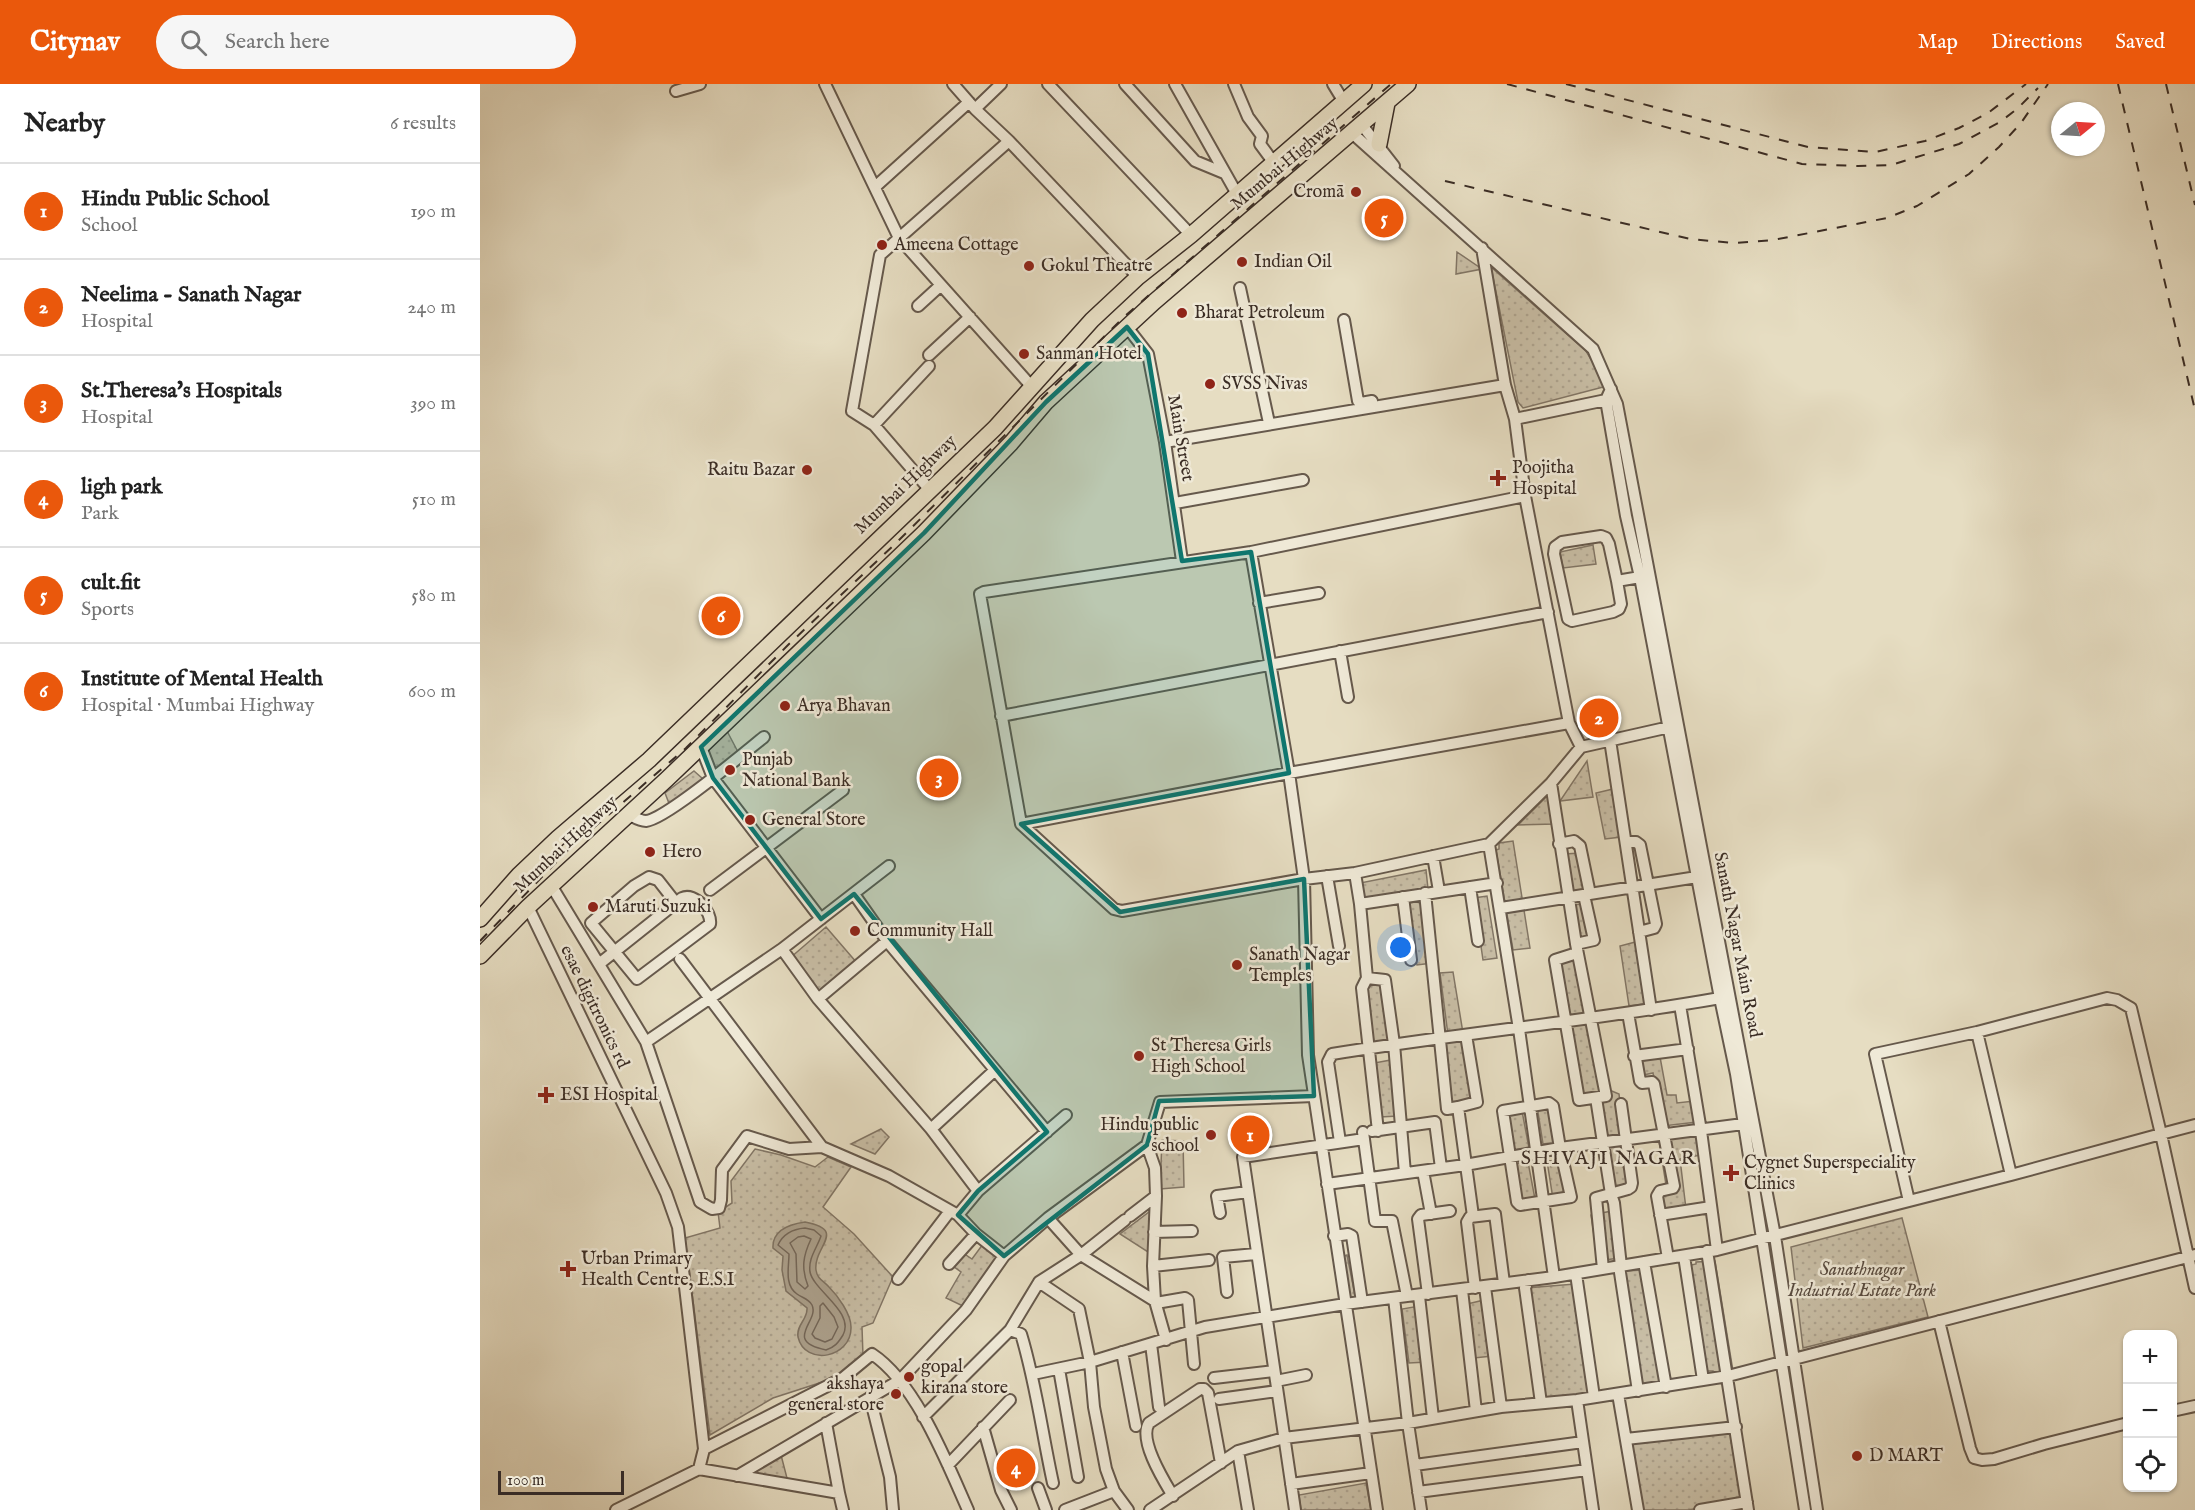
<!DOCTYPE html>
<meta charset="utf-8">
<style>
:root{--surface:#fff;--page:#f6f6f6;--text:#222;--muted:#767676;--line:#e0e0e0;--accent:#ea580c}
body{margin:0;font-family:"IM FELL English",serif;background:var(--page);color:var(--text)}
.controls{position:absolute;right:18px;bottom:18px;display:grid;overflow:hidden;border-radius:12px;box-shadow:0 2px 4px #0004}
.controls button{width:54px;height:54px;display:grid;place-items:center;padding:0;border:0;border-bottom:2px solid var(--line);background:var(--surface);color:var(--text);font:30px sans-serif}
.compass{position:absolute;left:1571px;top:18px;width:54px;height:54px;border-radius:50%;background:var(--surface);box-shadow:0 2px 4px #0004;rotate:72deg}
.scale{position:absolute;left:18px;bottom:15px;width:126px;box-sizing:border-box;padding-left:6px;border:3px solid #3b2d25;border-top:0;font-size:16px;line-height:21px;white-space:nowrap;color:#3b2d25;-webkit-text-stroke:4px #efe9d7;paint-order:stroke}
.you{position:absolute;left:921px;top:864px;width:21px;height:21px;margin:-15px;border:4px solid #fff;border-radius:50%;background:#1a73e8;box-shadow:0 0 0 9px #1a73e833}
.badge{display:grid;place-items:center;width:39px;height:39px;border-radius:50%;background:var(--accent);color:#fff;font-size:20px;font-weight:700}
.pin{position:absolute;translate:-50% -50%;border:3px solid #fff;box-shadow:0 2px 6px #0006}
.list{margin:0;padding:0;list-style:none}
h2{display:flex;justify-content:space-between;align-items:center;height:78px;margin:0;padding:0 24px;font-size:26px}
h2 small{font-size:20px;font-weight:400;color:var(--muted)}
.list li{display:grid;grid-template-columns:39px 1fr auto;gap:18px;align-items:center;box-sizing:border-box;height:96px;padding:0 24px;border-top:2px solid var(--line)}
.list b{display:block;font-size:22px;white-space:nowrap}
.list p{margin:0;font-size:20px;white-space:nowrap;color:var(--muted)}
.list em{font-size:20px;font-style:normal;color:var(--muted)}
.icon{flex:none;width:33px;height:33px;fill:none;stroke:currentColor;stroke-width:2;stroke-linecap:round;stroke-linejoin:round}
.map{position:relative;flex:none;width:1715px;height:1426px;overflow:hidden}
header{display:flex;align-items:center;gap:36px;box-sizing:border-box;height:84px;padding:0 30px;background:var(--accent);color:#fff}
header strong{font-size:28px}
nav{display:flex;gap:33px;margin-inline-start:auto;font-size:21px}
.search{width:420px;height:54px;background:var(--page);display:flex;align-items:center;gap:15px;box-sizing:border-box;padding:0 21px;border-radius:33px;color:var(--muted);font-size:22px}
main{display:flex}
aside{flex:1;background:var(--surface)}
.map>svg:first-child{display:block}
.park{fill:url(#park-dots);stroke:#827666;stroke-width:1.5}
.water{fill:#aca18d;stroke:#7f7363;stroke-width:1.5}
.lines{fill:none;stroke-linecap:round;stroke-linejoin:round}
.shore{stroke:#746759;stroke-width:1.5}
.minor-casing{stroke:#66594c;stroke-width:14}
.highway-casing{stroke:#3b2d25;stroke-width:18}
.minor{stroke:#efe9d7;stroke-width:10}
.highway{stroke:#e6ddc2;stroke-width:15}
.rail{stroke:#3b2d25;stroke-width:2;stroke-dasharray:10 10;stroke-linecap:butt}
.marked{fill:#0f766e;fill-opacity:0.2;stroke:#0f766e;stroke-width:4.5;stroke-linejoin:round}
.poi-dot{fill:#8f2418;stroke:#efe9d7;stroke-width:2}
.labels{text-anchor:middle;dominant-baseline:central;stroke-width:5;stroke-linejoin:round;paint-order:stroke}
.street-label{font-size:18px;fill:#3b2d25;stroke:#efe9d7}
.poi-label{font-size:18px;fill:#3b2d25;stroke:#efe9d7;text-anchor:start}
.park-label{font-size:18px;font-style:italic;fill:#574a3f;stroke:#efe9d7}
.neighbourhood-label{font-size:20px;letter-spacing:1.5px;fill:#3b2d25;stroke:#efe9d7}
</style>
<header>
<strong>Citynav</strong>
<div class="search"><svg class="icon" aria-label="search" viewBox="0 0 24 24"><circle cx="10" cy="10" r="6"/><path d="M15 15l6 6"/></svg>Search here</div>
<nav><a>Map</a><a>Directions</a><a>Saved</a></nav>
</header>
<main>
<aside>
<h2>Nearby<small>6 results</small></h2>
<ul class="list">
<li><span class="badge">1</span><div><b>Hindu Public School</b><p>School</p></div><em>190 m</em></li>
<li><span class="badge">2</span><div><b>Neelima - Sanath Nagar</b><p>Hospital</p></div><em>240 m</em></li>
<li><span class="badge">3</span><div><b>St.Theresa's Hospitals</b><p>Hospital</p></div><em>390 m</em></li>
<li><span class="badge">4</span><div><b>ligh park</b><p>Park</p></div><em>510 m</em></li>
<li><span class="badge">5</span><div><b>cult.fit</b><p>Sports</p></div><em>580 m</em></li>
<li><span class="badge">6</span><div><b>Institute of Mental Health</b><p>Hospital · Mumbai Highway</p></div><em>600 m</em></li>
</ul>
</aside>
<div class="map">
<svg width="1715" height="1426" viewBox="0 0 1715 1426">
<defs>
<pattern id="park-dots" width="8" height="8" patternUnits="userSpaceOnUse" patternTransform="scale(1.5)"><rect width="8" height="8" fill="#c9bfa7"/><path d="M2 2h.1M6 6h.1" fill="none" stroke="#aea490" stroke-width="1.8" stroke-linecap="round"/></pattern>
</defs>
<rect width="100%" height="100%" fill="#e6ddc2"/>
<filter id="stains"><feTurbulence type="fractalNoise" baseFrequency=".00333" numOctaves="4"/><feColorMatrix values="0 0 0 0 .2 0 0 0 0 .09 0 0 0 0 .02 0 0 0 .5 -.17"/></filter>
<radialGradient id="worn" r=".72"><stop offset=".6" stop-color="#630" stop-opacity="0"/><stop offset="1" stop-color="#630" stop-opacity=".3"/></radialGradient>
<path class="park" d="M977,168L1002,185L976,190Z
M1011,183L1106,267L1127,302L1043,324L1038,318Z
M1113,461L1116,480L1083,484L1080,468Z
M247,647L258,668L234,686L225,664Z
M1107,677L1113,713L1080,717Z
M214,687L223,695L190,722L185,709Z
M1133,705L1141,753L1125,755L1116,709Z
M1069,710L1075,740L1038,741Z
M1033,757L1050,864L1033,866L1016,766L1019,765V759Z
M1100,769L1107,806L1092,808L1085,770Z
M946,786L948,805L883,819L880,799Z
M1007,812L1017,874L1003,876L994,814Z
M942,817L952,879L937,881L929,819Z
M1104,820L1112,857L1096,859L1090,821Z
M346,843L377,879L341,909L310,874Z
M1159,857L1171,919L1149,922L1140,862Z
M1097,872L1106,931L1086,932L1076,876Z
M973,888L983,949L968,951L960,889Z
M902,899L911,957L894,959L886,903Z
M1110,937L1124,1011L1100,1012L1088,940Z
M985,955L992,1015L970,1019L964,956Z
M1180,973L1187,1011H1196L1197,1019L1214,1017L1217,1038L1183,1042L1173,989L1159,992L1154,979Z
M911,976L918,1032L900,1033L894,979Z
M1127,1005L1139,1010L1144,1053L1124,1056L1117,1015Z
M1071,1021L1078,1058L1063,1060L1057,1022Z
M1042,1027L1049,1064L1033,1066L1027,1028Z
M401,1045L409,1053L395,1070L371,1060Z
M1217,1051L1221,1071L1200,1075L1206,1125L1182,1129L1179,1110L1187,1107L1179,1057Z
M682,1056L703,1057L704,1103L680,1105Z
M1144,1056L1150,1100L1132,1108L1124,1059Z
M275,1065L301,1071L335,1083L348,1073L371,1083L343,1123L374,1150L413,1193L393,1239L382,1243L383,1272L361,1292L293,1314L230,1351L205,1154L240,1144L238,1128L252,1119L251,1097Z
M1082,1076L1089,1113L1073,1115L1067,1077Z
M1048,1078L1055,1115L1040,1118L1034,1080Z
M673,1125L668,1168L640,1150Z
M1132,1127L1139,1174L1118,1177L1111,1131Z
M1422,1134L1448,1233L1323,1264L1311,1163Z
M503,1160L518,1171L485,1223L466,1214L481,1188L473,1182L483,1169L492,1175Z
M867,1171L877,1221L868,1223L861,1173Z
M1235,1177L1253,1287L1233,1290V1287H1223L1207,1182L1216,1180V1178Z
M1163,1186L1181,1297L1156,1301L1145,1187Z
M1095,1200L1112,1310L1063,1316L1046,1204Z
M1004,1216L1012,1272L994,1274L987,1220Z
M939,1222L947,1278L929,1279L922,1225Z
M1254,1345L1264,1416L1208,1426H1160L1148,1357Z
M301,1371L308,1398L269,1391Z
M886,1399L891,1426H821L819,1411Z"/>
<path class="water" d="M325,1138C368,1146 333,1163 336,1186C337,1195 344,1197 349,1203C358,1212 371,1230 371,1243C372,1274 325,1283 318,1253C316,1241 328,1235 327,1224L306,1207L302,1186L303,1172L293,1164C292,1146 311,1140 325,1138Z"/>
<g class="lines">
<path class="shore" d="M325,1144L334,1146L341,1152C337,1164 328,1174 330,1188C334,1207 375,1228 363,1251C358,1259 355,1263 346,1266C302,1257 340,1237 332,1221C328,1214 322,1214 317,1210C304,1201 309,1183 309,1170L298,1161C303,1150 313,1145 325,1144Z
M324,1152L331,1155C323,1172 321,1184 328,1202L325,1205L317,1198L316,1170L310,1159L318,1153Z
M343,1219L354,1233L358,1243L352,1255L345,1258L335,1254L332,1250L340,1234V1222Z"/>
<g class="minor-casing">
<path id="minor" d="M345,0L419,154L552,303
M473,0L495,25L529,57L658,193
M568,0L711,151
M645,0L715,77L744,89
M695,0L757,110
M754,0L768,33L782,52L780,60L794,79
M853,0L864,18
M196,7L220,0
M495,25L521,0
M882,41L914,82
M872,49L1113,265L1137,320L1295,1152L1337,1426
M395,103L489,18
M1002,164L1025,301L1035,335L1045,412L1089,639L1101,663L1071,699L1009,760L875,789L824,795L642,827L634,825L541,740L500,510L504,508L771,468L1045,412
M760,204L789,339
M438,222L461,201
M864,236L878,317L881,319L892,317
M647,243L668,270L685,358L702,477
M449,271L490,233
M449,282L394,341L449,405
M1131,305L1126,316L1146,432L1160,493L1240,914L1256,990L1325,1426
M1035,335L1126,316
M394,341L372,327L400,171L529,57
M685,358L1025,301
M695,419L823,396
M771,468L809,689L824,795L828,971L897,1426
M1137,497L1129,460L1126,454L1121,452L1082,458L1075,463L1074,470L1088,535L1092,537L1133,528L1139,525L1141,520L1137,497L1160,493
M779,519L839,509
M860,567L868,613
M521,632L1068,528
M1130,656L1171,926
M221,663L233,694L341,835
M1101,663L1194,642
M1071,699L1096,860L1126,1012L1099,1016L1075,876L1097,869
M148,730C154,733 159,737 166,737C186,735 264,669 284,653
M541,740L809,689L1089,639
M1146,758H1156L1160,761L1176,840L1174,844L1159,848
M1009,760L1039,945L1074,1193
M1079,760L1094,757L1100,762L1110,810
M953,772L959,807
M875,789L880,820L887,894L882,904L898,1047
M847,792L859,862
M71,801L166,958L220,1118L232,1125L239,1124L241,1116L242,1086L267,1052L309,1065L342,1063
M990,803L998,857
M230,806L363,706
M945,809L967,1025L978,1023L993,1132
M374,810L407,857L567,1048
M923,813L931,876
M880,820L1017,799
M48,823L186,1109L198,1143L224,1365L219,1385
M1021,824L1217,793
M1096,860L1114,856L1104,811
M302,865L338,915L451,1045L498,1107
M200,875L342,1063L409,1092L478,1131L496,1150L524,1172
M119,880L202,814C215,808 232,828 230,840L157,895L111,839L154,802L169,793L178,796L196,819
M887,894L905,896L914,960L925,1089
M338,915L407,857
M1200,921L1221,1047L1237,1166
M1148,929L1160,997L1162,999L1172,998L1174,1000L1194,1102L1193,1104L1180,1107L1177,1112L1188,1174
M1497,948L1531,1091
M166,958L302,865L409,782
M1154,972L1208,965
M1116,1014L1131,1110L1134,1119L1141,1182
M1069,1019L1073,1022L1080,1064L1091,1113L1040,1121L1037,1118L1023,1027Z
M978,1023L997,1018L986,951
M451,1045L514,987
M892,1047L955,1038L961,1084
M883,1048L895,1137H912L927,1212
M860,1058L848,978L852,970C981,949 1111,937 1240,914
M943,1087L951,1130
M847,1100L985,1081L1080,1064L1263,1040
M1429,1117L1395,970L1497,948L1627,914L1637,916L1651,924L1681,1050L1715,1041
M740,1129L737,1112L768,1108
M478,1131L498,1107L586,1031
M1180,1131L1231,1123
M650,1132L676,1112
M568,1134L601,1171L675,1217
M674,1148L712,1147
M854,1152L868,1150L872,1152L882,1218
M1227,1167L1268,1426
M1204,1172L1223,1296
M1164,1178L1186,1303
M469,1180L496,1150
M673,1182L729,1176
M1139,1182L1158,1307
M1123,1185L1116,1114L1148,1105L1151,1103L1152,1099L1141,1020
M1096,1190L1114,1313
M418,1195L470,1127
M1048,1196L1045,1204L1061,1319
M559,1198L599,1225L610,1278L614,1323L626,1385L634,1407L648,1426
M1005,1203L1021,1323
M995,1204L987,1138L990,1133L1015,1130L1024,1199
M982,1206L996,1327
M747,1208L743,1173L776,1170
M948,1210L938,1135L941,1131L970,1127
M939,1212L953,1334
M914,1214L928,1339L941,1426
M676,1219L705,1214L708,1216L714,1280
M1459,1237L1490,1364L1494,1374L1502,1376L1514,1375L1564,1360L1648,1339
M530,1246L541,1250C556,1299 562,1349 573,1399
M686,1256L675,1217L673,1182L676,1112L675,1084L667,1061L680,1018L834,1012
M671,1260L679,1323
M642,1268L656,1342
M579,1285L598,1393
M553,1290L610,1278L725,1243L865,1220L1074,1193L1237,1166L1531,1091L1681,1050L1715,1204
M734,1294L794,1287
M796,1297L826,1291
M1138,1310L1158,1426
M390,1313L410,1393L413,1426
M739,1315L797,1307
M1097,1316L1113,1426
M1692,1327L1715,1322
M443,1333L530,1246L559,1198L601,1171L645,1136
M346,1339L359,1409
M503,1343L521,1406L531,1426
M1146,1355L1256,1343
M224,1365L363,1294L392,1270C436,1299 467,1379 488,1426
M758,1367L768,1426
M468,1381L530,1316
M935,1381L1103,1358
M257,1392L420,1296L486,1226L524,1172L568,1134L667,1061
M811,1400L891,1389
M558,1404L566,1426
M938,1408L1107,1386
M693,1412C684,1397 658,1356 669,1339L720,1305H724L728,1309L741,1379
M136,1426L219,1385L359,1409L363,1426
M585,1426L634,1407
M670,1426L758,1367L804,1354L928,1339L1021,1323L1097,1316L1248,1292L1715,1171
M815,1426L763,1073L884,1055
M1220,1426L1267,1418"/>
</g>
<g class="highway-casing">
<path id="highway" d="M899,60L907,19
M0,835L39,791L78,754L169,676L515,344L612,236L658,193L711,151L884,0
M0,872L48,823L187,695L444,449L531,359L566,318L674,218L928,0"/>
</g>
<use href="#minor" class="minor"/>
<use href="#highway" class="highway"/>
<path class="rail" d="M1027,0L1322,80L1378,82L1411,81L1479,60L1520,38L1537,25L1558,4
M1086,0L1328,63L1395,68L1445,57L1479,44L1508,29L1546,0
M1638,0L1715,326
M1686,0L1715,121
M965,97L1210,155L1254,159L1293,156L1407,134L1437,122L1489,90L1519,63L1541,39L1568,0
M0,857L89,765L206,664L308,561L415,460L644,233L911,0"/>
</g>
<path class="marked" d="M647,243L668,270L702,477L771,468L809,689L541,740L640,828L824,795L834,1012L679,1017L667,1061L524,1172L478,1131L498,1107L567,1048L374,810L341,835L233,694L221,663L444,449L566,318Z"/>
<g class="poi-dot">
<circle cx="876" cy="108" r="6"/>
<circle cx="402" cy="161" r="6"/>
<circle cx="762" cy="178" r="6"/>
<circle cx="549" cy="182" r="6"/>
<circle cx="702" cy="229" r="6"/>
<circle cx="544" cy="270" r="6"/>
<circle cx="730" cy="300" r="6"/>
<circle cx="327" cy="386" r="6"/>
<path d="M1015 385h6v6h6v6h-6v6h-6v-6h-6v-6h6z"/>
<circle cx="305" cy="622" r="6"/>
<circle cx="250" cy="686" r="6"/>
<circle cx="270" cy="736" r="6"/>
<circle cx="170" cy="768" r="6"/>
<circle cx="113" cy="823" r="6"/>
<circle cx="375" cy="847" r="6"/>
<circle cx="757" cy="881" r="6"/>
<circle cx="659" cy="972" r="6"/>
<path d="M63 1002h6v6h6v6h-6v6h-6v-6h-6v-6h6z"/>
<circle cx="731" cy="1051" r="6"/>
<path d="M1248 1080h6v6h6v6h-6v6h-6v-6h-6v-6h6z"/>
<path d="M85 1176h6v6h6v6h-6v6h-6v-6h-6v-6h6z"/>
<circle cx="429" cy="1293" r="6"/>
<circle cx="416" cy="1310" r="6"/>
<circle cx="1377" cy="1372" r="6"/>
</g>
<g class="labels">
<g class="street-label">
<text transform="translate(805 80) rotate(-40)">Mumbai Highway</text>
<text transform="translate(700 354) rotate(80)">Main Street</text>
<text transform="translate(426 401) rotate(-44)">Mumbai Highway</text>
<text transform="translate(86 761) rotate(-43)">Mumbai Highway</text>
<text transform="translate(1257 861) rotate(79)">Sanath Nagar Main Road</text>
<text transform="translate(114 923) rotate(64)">esae digitronics rd</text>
</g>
<g class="poi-label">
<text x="864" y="108" text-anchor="end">Cromā</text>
<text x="414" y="161">Ameena Cottage</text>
<text x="774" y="178">Indian Oil</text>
<text x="561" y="182">Gokul Theatre</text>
<text x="714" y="229">Bharat Petroleum</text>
<text x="556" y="270">Sanman Hotel</text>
<text x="742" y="300">SVSS Nivas</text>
<text x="1032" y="384">Poojitha<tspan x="1032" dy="21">Hospital</tspan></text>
<text x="315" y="386" text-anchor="end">Raitu Bazar</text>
<text x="317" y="622">Arya Bhavan</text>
<text x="262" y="676">Punjab<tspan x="262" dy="21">National Bank</tspan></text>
<text x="282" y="736">General Store</text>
<text x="182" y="768">Hero</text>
<text x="125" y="823">Maruti Suzuki</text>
<text x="387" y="847">Community Hall</text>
<text x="769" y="871">Sanath Nagar<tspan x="769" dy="21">Temples</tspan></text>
<text x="671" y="962">St Theresa Girls<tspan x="671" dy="21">High School</tspan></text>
<text x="80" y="1011">ESI Hospital</text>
<text x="719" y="1041" text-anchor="end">Hindu public<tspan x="719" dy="21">school</tspan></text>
<text x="1264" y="1079">Cygnet Superspeciality<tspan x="1264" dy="21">Clinics</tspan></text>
<text x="101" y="1175">Urban Primary<tspan x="101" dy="21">Health Centre, E.S.I</tspan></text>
<text x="441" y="1283">gopal<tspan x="441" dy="21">kirana store</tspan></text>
<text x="404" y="1300" text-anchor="end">akshaya<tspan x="404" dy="21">general store</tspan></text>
<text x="1389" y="1372">D MART</text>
</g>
<g class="park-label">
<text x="1382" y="1186">Sanathnagar<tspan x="1382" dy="21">Industrial Estate Park</tspan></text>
</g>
<g class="neighbourhood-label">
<text x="1129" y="1074">SHIVAJI NAGAR</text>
</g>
</g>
<rect width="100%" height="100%" filter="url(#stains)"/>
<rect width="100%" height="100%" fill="url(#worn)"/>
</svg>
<div class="controls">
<button>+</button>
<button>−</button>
<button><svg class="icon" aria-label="locate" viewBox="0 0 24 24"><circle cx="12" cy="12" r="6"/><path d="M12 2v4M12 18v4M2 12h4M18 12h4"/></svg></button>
</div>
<svg class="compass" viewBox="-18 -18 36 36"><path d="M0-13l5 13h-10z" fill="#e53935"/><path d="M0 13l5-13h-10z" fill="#767676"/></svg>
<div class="scale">100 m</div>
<div class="you"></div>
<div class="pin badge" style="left:770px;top:1051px">1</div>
<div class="pin badge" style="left:1119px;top:634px">2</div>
<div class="pin badge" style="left:459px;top:694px">3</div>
<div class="pin badge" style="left:536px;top:1384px">4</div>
<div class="pin badge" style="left:904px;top:134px">5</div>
<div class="pin badge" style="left:241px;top:532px">6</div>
</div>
</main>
